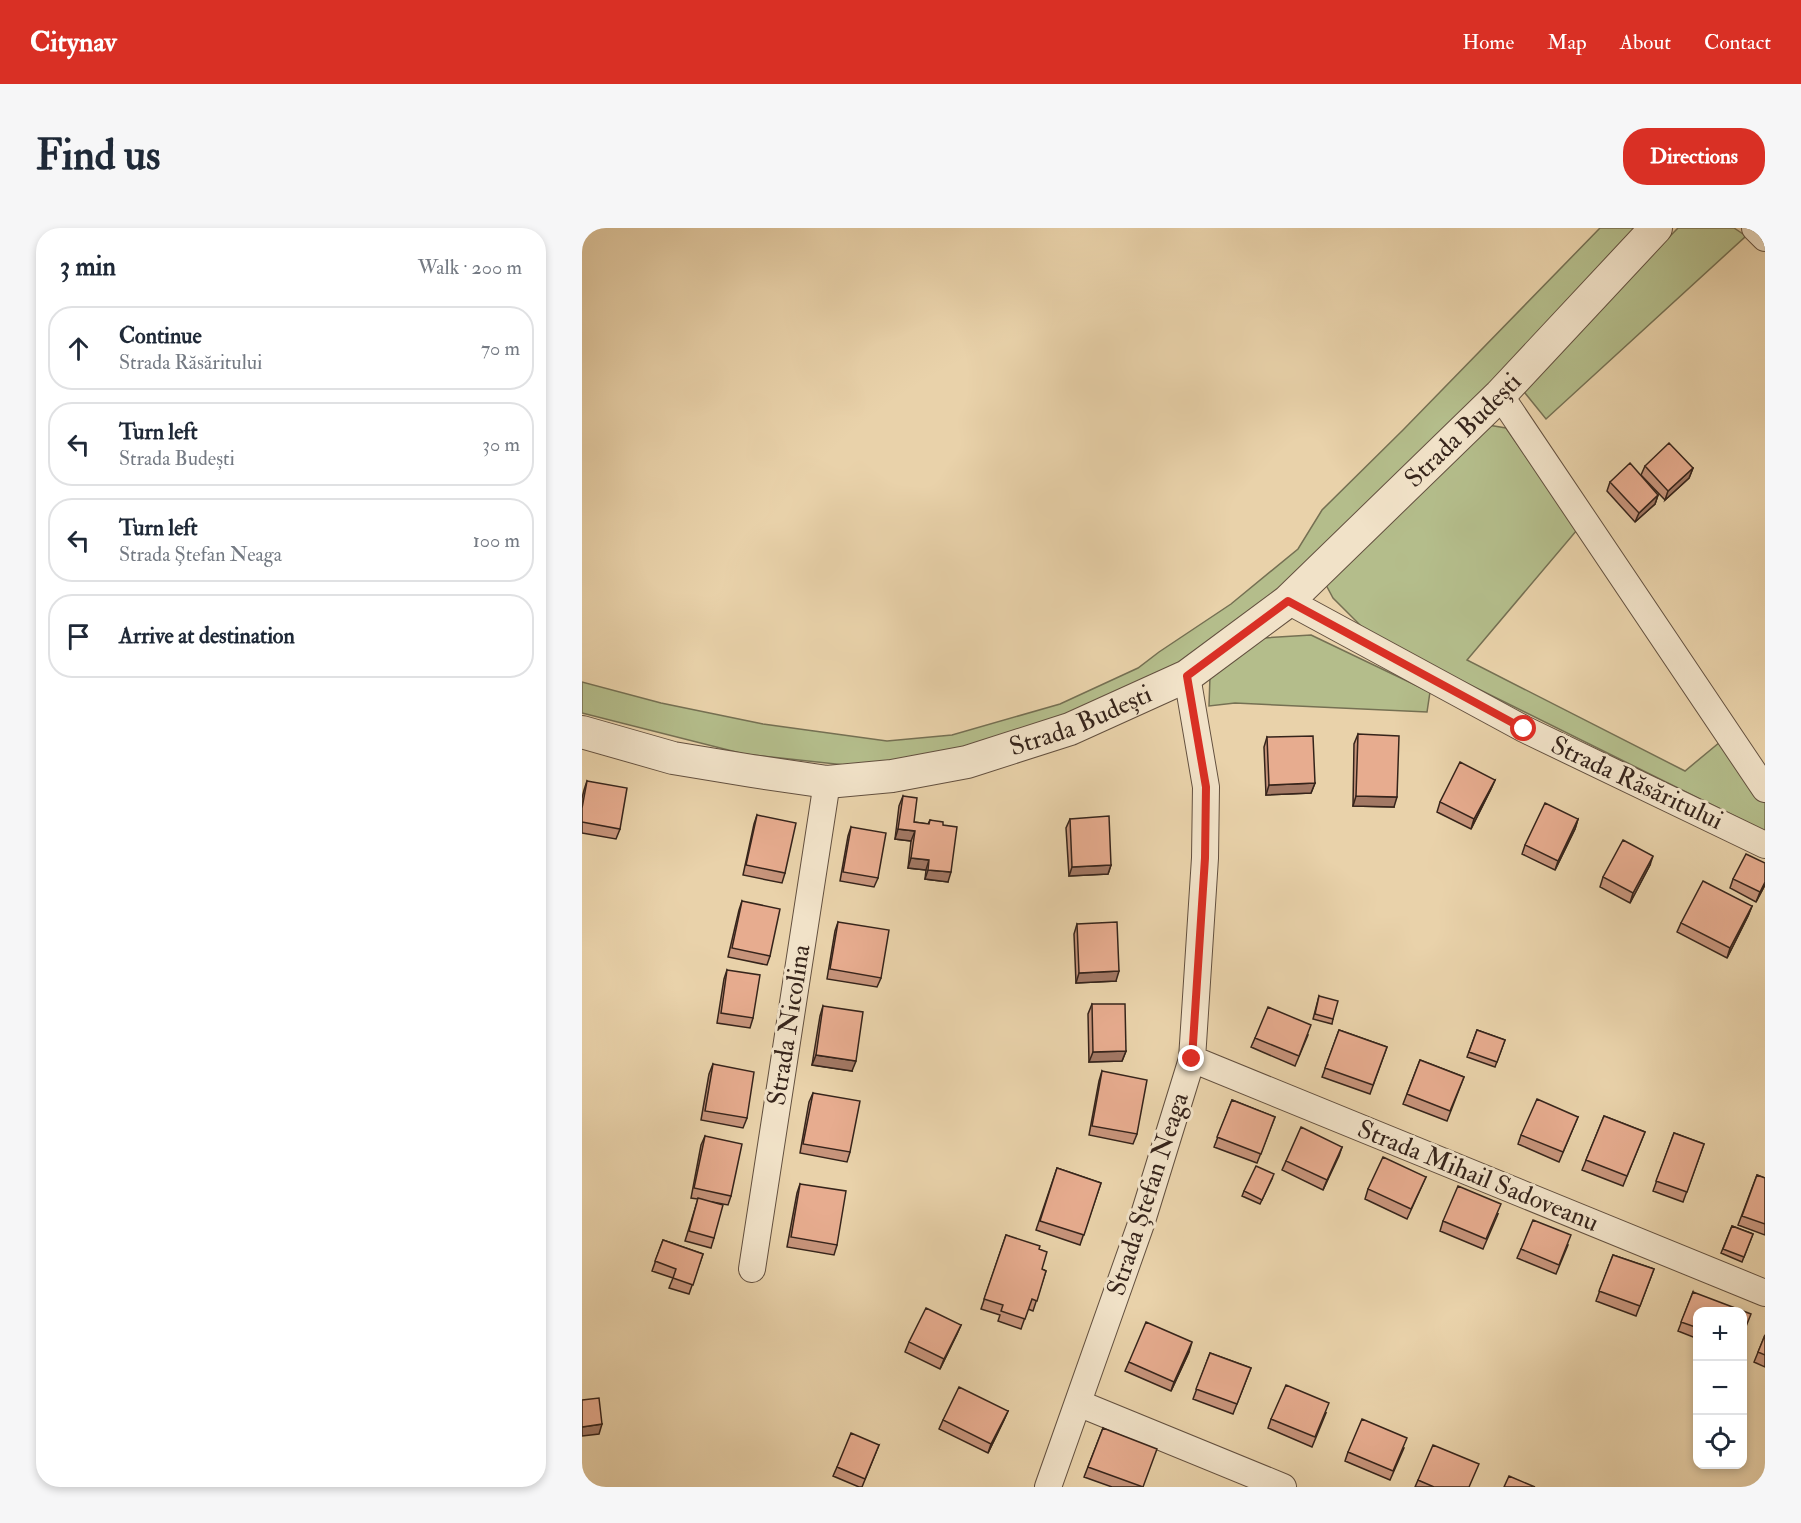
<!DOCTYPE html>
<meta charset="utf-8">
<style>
:root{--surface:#fff;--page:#f6f6f7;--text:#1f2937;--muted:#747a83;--line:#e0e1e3;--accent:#d93025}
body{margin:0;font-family:"IM FELL Double Pica",serif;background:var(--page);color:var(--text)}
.controls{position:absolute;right:18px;bottom:18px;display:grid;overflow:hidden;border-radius:12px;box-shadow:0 3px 9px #0003}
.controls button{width:54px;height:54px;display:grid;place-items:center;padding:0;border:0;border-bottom:2px solid var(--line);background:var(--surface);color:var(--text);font:30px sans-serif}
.stop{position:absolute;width:18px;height:18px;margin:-14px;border:4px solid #d93025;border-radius:50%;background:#fff}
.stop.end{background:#d93025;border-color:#fff;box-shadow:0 2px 6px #0008}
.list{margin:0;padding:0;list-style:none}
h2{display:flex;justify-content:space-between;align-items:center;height:78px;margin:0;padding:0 24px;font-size:26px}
h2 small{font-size:20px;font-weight:400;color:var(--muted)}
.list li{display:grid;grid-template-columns:39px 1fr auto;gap:18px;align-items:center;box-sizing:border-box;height:84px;margin:0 12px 12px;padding:0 12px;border:2px solid var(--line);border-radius:24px}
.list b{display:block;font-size:22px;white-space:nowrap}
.list p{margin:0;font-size:20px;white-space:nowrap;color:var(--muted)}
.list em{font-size:20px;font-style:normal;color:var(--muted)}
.icon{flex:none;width:33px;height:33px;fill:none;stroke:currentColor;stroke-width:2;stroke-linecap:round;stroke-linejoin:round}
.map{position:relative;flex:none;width:1183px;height:1259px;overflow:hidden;border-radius:24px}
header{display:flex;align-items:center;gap:36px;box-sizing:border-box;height:84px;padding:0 30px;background:var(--accent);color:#fff}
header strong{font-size:28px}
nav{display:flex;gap:33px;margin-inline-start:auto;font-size:21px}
.intro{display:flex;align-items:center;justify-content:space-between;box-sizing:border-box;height:144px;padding:0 36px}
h1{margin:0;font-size:42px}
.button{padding:15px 27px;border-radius:24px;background:var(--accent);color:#fff;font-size:21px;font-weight:700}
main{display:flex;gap:36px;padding:0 36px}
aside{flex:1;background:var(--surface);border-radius:24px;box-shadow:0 3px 9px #0003}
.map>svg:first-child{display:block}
.green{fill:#b4bd8b;stroke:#757053;stroke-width:1.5}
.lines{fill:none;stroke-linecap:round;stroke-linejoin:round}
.minor-casing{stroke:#63503f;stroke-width:28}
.tertiary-casing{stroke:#63503f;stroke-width:34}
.minor{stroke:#f1e2c8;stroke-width:26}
.tertiary{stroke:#f1e2c8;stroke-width:32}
.wall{fill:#c7947b;stroke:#36241b;stroke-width:1.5}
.shaded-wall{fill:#a27864;stroke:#36241b;stroke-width:1.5}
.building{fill:#e7ac8f;stroke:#36241b;stroke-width:1.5}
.route{stroke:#d93025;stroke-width:8}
.labels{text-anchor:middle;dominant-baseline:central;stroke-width:6;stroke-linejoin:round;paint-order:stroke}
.street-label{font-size:26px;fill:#36241b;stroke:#f1e2c8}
</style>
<header>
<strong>Citynav</strong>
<nav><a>Home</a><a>Map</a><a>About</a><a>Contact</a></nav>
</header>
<div class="intro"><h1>Find us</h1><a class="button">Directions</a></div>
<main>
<aside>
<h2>3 min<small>Walk · 200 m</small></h2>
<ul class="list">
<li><svg class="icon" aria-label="ahead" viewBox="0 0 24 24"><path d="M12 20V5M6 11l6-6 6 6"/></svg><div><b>Continue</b><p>Strada Răsăritului</p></div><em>70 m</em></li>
<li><svg class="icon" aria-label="left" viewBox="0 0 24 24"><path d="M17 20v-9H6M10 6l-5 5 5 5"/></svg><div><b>Turn left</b><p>Strada Budești</p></div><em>30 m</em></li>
<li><svg class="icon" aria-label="left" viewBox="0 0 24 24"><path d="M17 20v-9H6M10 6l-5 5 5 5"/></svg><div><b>Turn left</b><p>Strada Ștefan Neaga</p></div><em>100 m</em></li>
<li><svg class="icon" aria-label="arrive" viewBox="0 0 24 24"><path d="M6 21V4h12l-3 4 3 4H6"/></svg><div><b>Arrive at destination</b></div></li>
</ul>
</aside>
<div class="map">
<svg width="1183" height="1259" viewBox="0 0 1183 1259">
<rect width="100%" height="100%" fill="#e9d2aa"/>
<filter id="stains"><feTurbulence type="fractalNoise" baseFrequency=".00333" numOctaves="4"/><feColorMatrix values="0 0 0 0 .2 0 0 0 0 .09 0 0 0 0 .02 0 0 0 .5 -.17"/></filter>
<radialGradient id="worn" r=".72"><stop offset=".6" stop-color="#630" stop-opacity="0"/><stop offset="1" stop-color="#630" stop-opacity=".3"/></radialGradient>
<path class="green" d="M1018,0H1058L891,173L711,351L595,438L480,489L360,527L272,538L162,526L0,485V454L79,475L181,496L305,513L370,507L478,476L556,440L577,424L649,376L716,321L740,282L821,202Z
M1096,0H1152L1164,8L964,191L939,160Z
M900,196L924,200L995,302L885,432L1103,543L1138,514L1183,573V603L870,448L782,401L751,370L743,355Z
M729,407L848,464L845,484L653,475L627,478L628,448L682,410Z"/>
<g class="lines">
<g class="minor-casing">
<path id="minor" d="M1173,0L1183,10
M918,167L1183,561
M706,373L942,501L1183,617
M610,831L1183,1065
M170,1041L245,554
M496,1175L701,1259
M466,1259L560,993L610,831L623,630L624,559L605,448"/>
</g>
<g class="tertiary-casing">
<g id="tertiary">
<path id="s1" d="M0,504L91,530L170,543L245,554L310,548L385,534L488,501L605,448L706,373L918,167L1074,0"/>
</g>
</g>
<use href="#minor" class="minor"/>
<use href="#tertiary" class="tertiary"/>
</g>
<path class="wall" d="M1063,238L1111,240L1107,250L1083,272L1059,247Z
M1028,254L1076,267L1073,276L1053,294L1025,263Z
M776,506L812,579L771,578L772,516Z
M685,509L733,555L729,565L684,567L682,519Z
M913,552L909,561L889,601L855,584L858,574Z
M5,553L38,601L34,611L0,605V570L2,562Z
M321,568L332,594L346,596L348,592L361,597L366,654L343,651L344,642L326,640L329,613L313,611L317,578Z
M175,587L203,645L200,655L161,647L172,596Z
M488,591L529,637L526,646L487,648L484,600Z
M996,591L993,601L973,642L940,626L943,617Z
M269,599L296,650L292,659L258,653L266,608Z
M1183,635V657L1174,674L1148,660L1151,651Z
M1068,637L1048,675L1018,659L1021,649Z
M160,673L188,728L185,737L146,729L157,682Z
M1170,678L1166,688L1145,730L1095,704L1099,695Z
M256,694L299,750L295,759L245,751L253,703Z
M495,696L534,753L494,755L492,706Z
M145,742L171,790L168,800L135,795L142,751Z
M737,768L751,791L750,796L731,791Z
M510,776L544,823L540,833L507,834L506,786Z
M241,778L270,843L230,837L238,788Z
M757,802L805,819L788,866L740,849Z
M895,802L923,812L913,839L885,829Z
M726,807L713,838L669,819L673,810Z
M838,832L882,849L865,893L821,876Z
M131,836L165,890L161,900L119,892L127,846Z
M520,843L555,906L551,916L507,907L517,853Z
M231,865L268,924L265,934L218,925L227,874Z
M650,872L693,889L675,935L632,919Z
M1022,888L1063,904L1041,958L1000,942Z
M996,889L977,934L936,916L939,907Z
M1092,905L1122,916L1101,974L1071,963Z
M123,908L149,968L146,977L130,974L132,1010L129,1020L103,1013L116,971L109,970L119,917Z
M760,919L741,962L700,942L704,933Z
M475,940L519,955L498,1017L454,1002Z
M1175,947L1183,950V1007L1156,997Z
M844,949L825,991L783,971L786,961Z
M690,951L678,976L660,968L662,963Z
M218,956L255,1017L252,1027L205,1019L215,965Z
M916,986L901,1021L858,1003L861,993Z
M1150,998L1171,1006L1160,1034L1139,1025Z
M424,1007L457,1021L460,1041L464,1043L451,1083L446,1081L439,1101L416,1093L418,1087L399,1081Z
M81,1012L121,1026L107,1066L87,1060L91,1050L70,1043Z
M986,1017L974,1046L935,1030L939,1021Z
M1031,1027L1072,1041L1054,1088L1014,1073Z
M1111,1064L1116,1083V1111L1096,1103Z
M379,1097L375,1106L358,1141L323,1124L327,1114Z
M1183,1107V1139L1172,1134Z
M607,1124L589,1163L543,1143L547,1134Z
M628,1125L669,1140L651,1186L611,1171Z
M426,1183L422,1192L406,1225L357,1201L361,1192Z
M744,1185L730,1219L686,1200L689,1191Z
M521,1200L561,1259H530L502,1249Z
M297,1217L280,1259H277L251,1248L255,1239Z
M822,1220L808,1252L763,1233L766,1224Z
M836,1252L888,1259H833Z"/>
<path class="shaded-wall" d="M1111,240L1107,250L1083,272L1086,263Z
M1076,267L1073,276L1053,294L1057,285Z
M913,552L909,561L889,601L892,591Z
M733,555L729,565L684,567L687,557Z
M774,568L815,569L812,579L771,578Z
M996,591L993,601L973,642L976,633Z
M316,601L333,603L329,613L313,611Z
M1071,628L1068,637L1048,675L1051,665Z
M329,630L347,632L344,642L326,640Z
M529,637L526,646L487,648L490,639Z
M346,642L369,644L366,654L343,651Z
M1183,654V657L1174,674L1178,664Z
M1170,678L1166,688L1145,730L1148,720Z
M537,743L534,753L494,755L497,745Z
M544,823L540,833L507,834L511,824Z
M234,827L274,833L270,843L230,837Z
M760,919L757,928L741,962L745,952Z
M379,1097L375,1106L358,1141L362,1131Z
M610,1114L607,1124L589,1163L592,1154Z
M426,1183L422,1192L406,1225L409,1216Z
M20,1196L17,1206L0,1208V1199Z"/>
<path class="building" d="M1087,215L1111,240L1086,263L1063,238Z
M1048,235L1076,267L1057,285L1028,254Z
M776,506L817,508L815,569L774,568Z
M731,508L733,555L687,557L685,509Z
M878,534L913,552L892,591L858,574Z
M5,553L45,560L38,601L0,594V580Z
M321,568L335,570L332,594L347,596L348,592L361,594V597L375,599L369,644L346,642L347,632L329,630L333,603L316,601Z
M963,575L996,591L976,633L943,617Z
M175,587L214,595L203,645L164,637Z
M527,588L529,637L490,639L488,591Z
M269,599L304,605L296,650L261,644Z
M1041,612L1071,628L1051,665L1021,649Z
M1164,626L1183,635V654L1178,664L1151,651Z
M1121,653L1170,678L1148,720L1099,695Z
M160,673L198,681L188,728L150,720Z
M256,694L307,702L299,750L248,741Z
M535,694L537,743L497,745L495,696Z
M145,742L178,747L171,790L139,785Z
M737,768L756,773L751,791L733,786Z
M510,776H543L544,823L511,824Z
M241,778L281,784L274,833L234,827Z
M686,779L729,797L717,828L673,810Z
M757,802L805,819L791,857L743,840Z
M895,802L923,812L915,834L887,824Z
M838,832L882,849L868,883L825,866Z
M131,836L172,844L165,890L123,883Z
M520,843L565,852L555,906L510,898Z
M231,865L278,873L268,924L221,916Z
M955,871L996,889L981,924L939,907Z
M650,872L693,889L679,926L635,909Z
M1022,888L1063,904L1045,948L1004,932Z
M719,899L760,919L745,952L704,933Z
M1092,905L1122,916L1105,964L1074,953Z
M123,908L160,916L149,968L112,960Z
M801,929L844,949L829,981L786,961Z
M674,938L692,946L680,972L662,963Z
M475,940L519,955L502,1007L458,993Z
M1175,947L1183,950V996L1160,988Z
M218,956L264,963L255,1017L209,1009Z
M876,958L919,976L904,1011L861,993Z
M116,970L141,977L132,1010L107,1003Z
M951,992L989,1007L977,1037L939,1021Z
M1150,998L1171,1006L1162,1029L1141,1021Z
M424,1007L458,1018L457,1021L465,1024L460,1041L464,1043L455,1073L450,1071L443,1091L419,1083L421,1077L402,1071Z
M81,1012L121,1026L111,1057L91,1050L94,1041L73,1033Z
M1031,1027L1072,1041L1058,1078L1017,1063Z
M1111,1064L1169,1086L1161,1106V1083H1116V1100L1099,1094Z
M344,1080L379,1097L362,1131L327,1114Z
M564,1094L610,1114L592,1154L547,1134Z
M1183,1107V1127L1176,1124Z
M628,1125L669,1140L655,1176L614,1161Z
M704,1157L747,1175L733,1209L689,1191Z
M377,1159L426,1183L409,1216L361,1192Z
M17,1170L20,1196L0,1199V1172Z
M780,1191L825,1210L811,1243L766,1224Z
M521,1200L575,1221L561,1259L506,1239Z
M269,1205L297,1217L283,1251L255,1239Z
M851,1217L897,1236L887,1259H852L836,1252Z
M927,1248L953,1259H922Z"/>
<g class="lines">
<path class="route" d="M610,831L623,630L624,559L605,448L706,373L942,501"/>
</g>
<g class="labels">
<g class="street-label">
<text stroke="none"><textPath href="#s1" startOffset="999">Strada Budești</textPath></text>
<text stroke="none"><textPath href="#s1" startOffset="513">Strada Budești</textPath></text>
<text transform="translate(1055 555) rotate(25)">Strada Răsăritului</text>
<text transform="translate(207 797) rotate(-81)">Strada Nicolina</text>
<text transform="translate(896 948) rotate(22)">Strada Mihail Sadoveanu</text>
<text transform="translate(566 966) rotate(-72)">Strada Ștefan Neaga</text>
</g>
</g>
<rect width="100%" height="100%" filter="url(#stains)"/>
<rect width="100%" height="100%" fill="url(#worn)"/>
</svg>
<div class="controls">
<button>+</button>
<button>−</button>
<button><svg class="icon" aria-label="locate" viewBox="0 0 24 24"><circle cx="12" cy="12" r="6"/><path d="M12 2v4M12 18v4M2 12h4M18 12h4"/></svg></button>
</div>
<div class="stop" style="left:942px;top:501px"></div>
<div class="stop end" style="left:610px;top:831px"></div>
</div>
</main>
